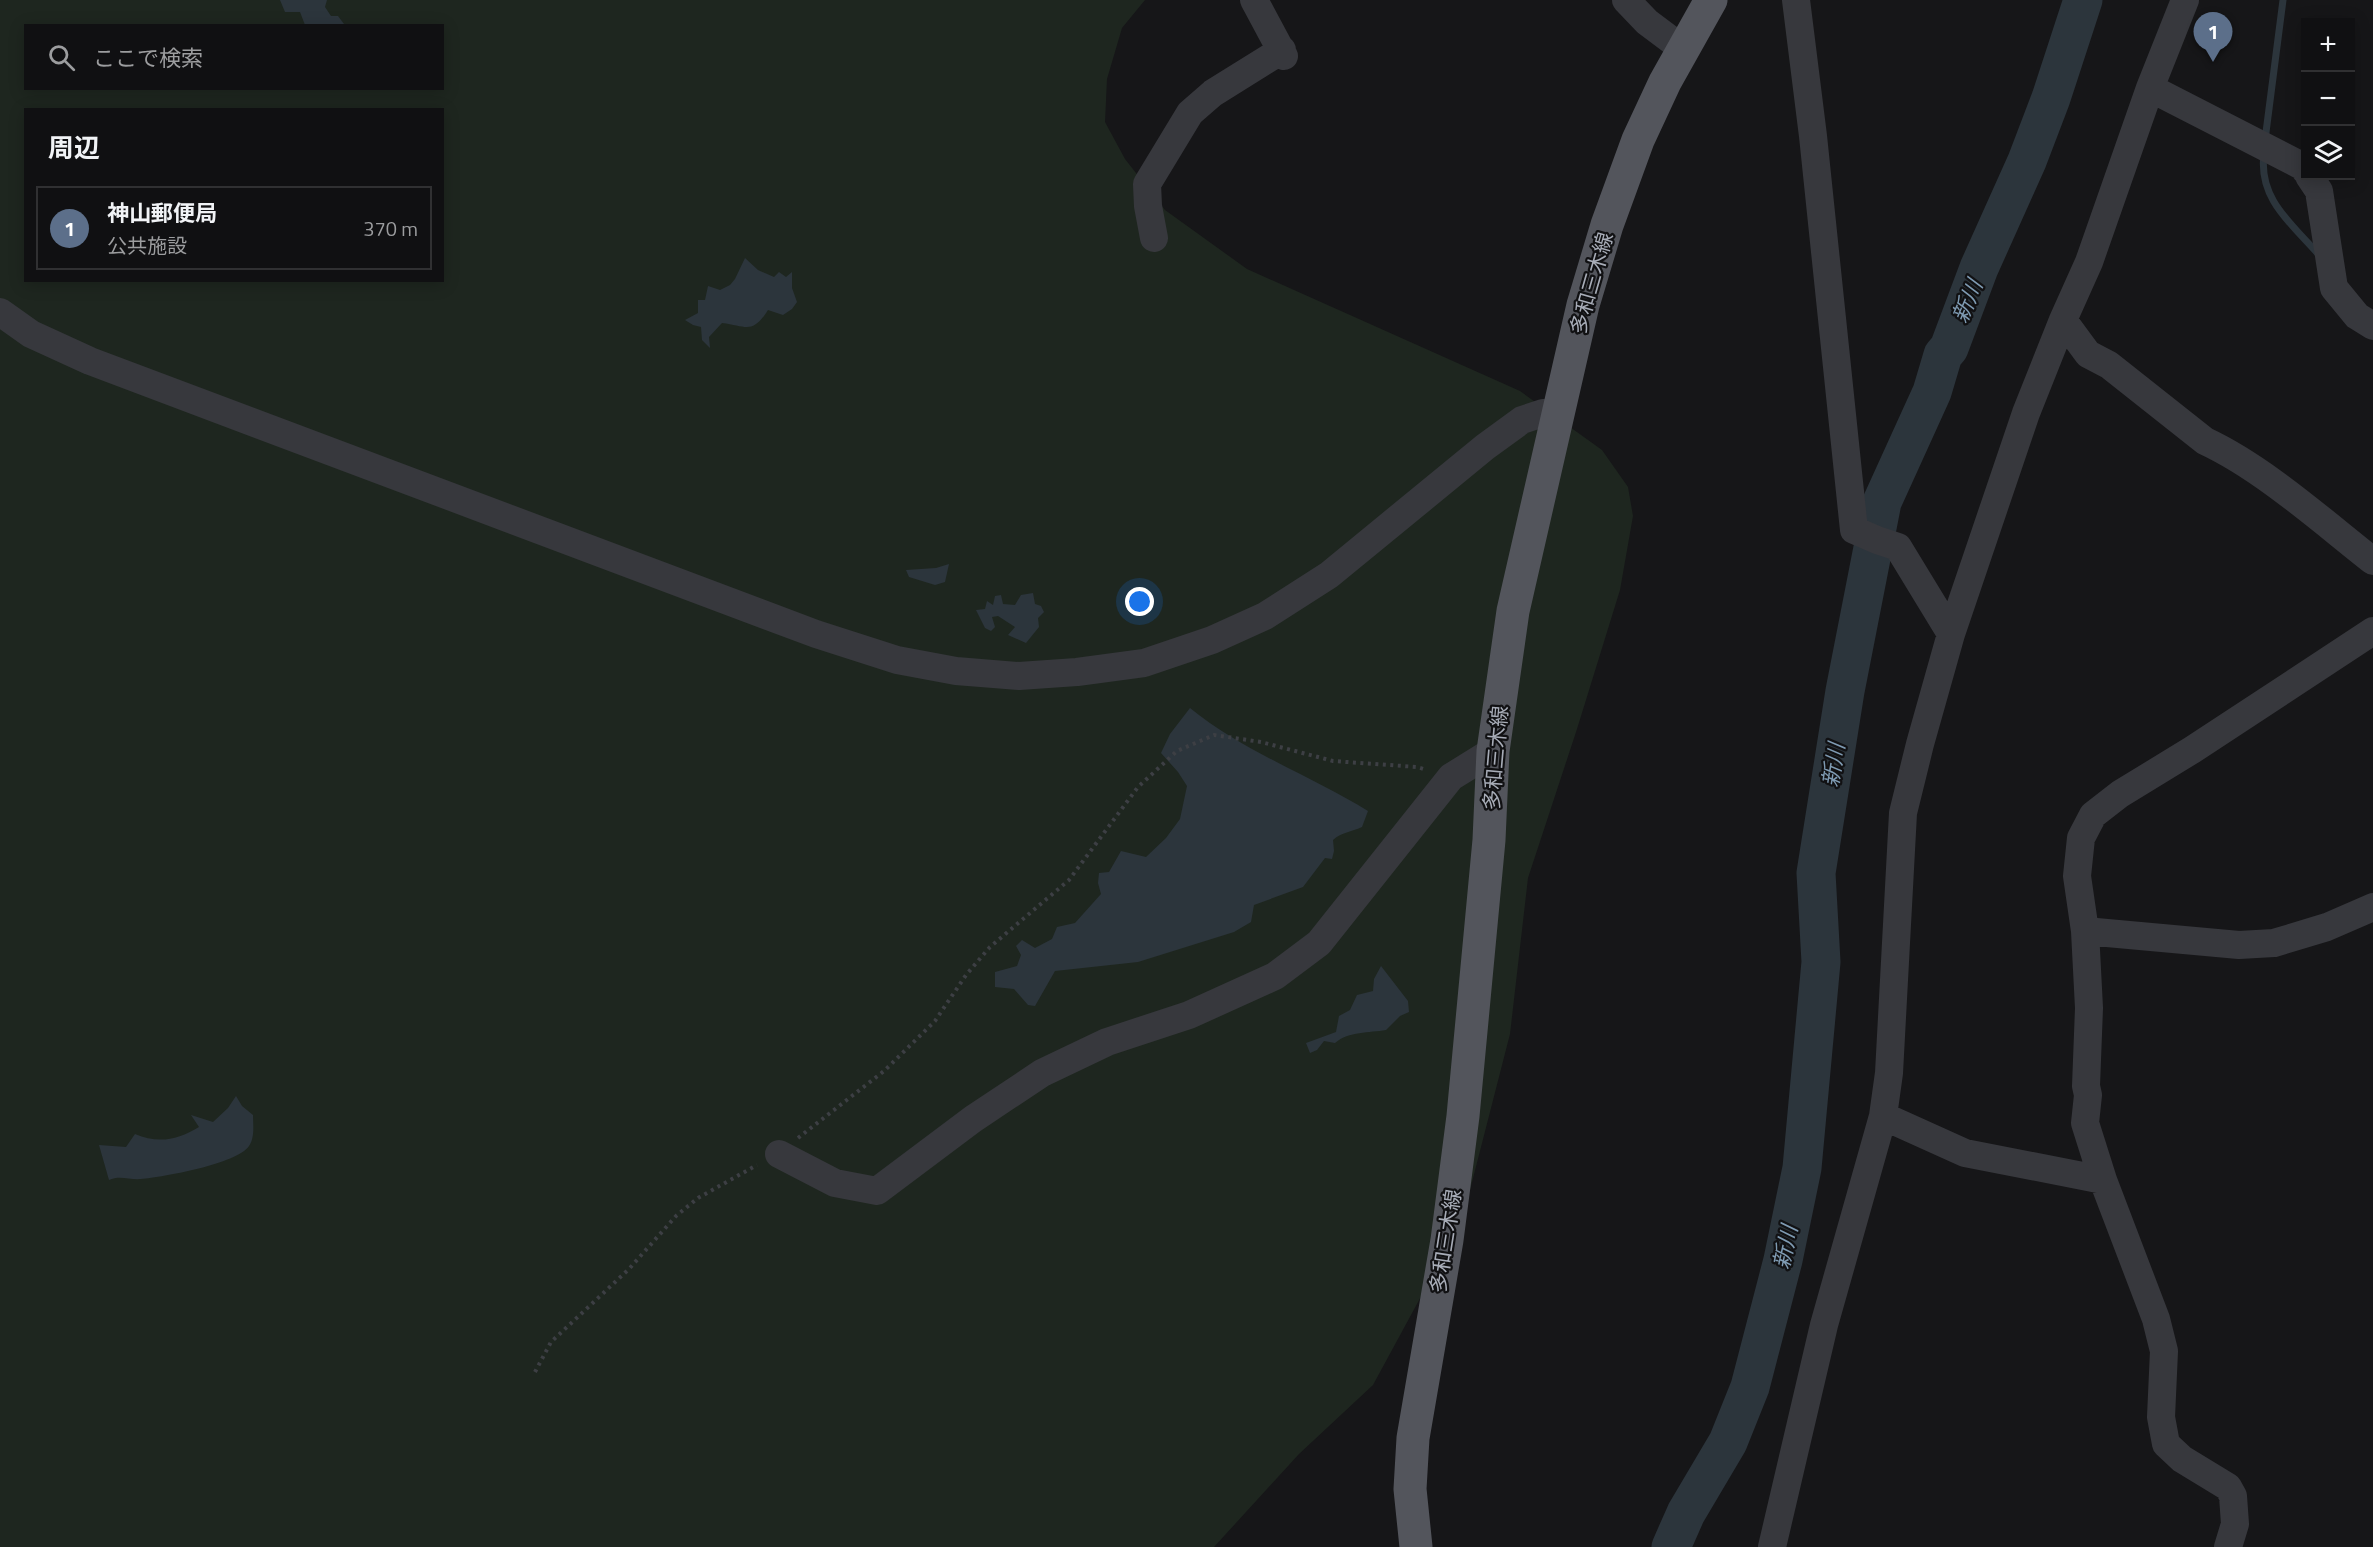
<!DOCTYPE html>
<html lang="ja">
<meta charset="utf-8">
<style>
:root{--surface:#101012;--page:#19191b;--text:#f1f3f6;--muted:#9c9d9f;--line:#303032;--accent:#ea580c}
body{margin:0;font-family:"Titillium Web","Noto Sans JP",sans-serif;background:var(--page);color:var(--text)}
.controls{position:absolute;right:18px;top:18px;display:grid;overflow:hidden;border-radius:0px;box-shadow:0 3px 15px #0003}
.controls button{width:54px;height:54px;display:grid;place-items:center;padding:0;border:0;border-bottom:2px solid var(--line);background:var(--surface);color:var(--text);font:30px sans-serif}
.you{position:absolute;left:1140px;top:602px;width:21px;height:21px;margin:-15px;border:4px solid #fff;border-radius:50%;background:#1a73e8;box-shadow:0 0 0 9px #1a73e833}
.badge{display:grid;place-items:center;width:39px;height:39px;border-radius:50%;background:var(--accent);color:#fff;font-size:20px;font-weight:700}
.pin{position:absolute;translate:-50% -50px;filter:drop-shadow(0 2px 3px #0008)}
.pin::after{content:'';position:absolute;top:32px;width:21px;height:18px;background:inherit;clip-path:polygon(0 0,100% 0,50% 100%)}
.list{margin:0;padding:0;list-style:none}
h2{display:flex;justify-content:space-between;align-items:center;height:78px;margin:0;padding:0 24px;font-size:26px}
h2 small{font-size:20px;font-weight:400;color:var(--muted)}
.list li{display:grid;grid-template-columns:39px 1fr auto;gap:18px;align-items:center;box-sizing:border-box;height:84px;margin:0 12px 12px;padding:0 12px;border:2px solid var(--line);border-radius:0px}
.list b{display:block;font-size:22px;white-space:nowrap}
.list p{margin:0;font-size:20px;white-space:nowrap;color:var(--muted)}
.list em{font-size:20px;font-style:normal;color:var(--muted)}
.icon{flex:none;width:33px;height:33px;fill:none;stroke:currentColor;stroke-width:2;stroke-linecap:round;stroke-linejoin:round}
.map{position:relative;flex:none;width:2373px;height:1547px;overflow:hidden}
.search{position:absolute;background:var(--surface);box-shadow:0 3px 15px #0003;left:24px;top:24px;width:420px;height:66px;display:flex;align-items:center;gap:15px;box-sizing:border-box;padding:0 21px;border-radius:0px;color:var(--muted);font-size:22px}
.panel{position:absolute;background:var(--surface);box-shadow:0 3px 15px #0003;left:24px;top:108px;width:420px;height:174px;border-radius:0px}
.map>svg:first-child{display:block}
.green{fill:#1e261f;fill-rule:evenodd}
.water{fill:#2c353c}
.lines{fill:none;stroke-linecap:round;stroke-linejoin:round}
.stream{stroke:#2c353c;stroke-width:7}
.river{stroke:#2c353c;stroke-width:39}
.path{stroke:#3d3f44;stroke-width:4;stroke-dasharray:3 4.5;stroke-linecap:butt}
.minor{stroke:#37383d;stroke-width:28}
.major{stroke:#53555c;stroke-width:33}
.labels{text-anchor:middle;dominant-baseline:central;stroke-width:4.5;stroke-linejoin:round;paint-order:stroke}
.street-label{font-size:21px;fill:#a8adb8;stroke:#111113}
.water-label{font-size:22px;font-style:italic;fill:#7f9bb3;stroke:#111113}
</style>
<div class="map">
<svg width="2373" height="1547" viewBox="0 0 2373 1547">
<rect width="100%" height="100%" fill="#161618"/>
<path class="green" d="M0,0H1145L1122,28L1107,79L1105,122L1125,159L1165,210L1247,269L1520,391L1602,450L1628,487L1633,516L1620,590L1577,729L1528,878L1510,1034L1470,1190L1424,1291L1373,1385L1299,1454L1214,1547H0ZM26,26H442V88H26ZM26,110H442V280H26Z"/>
<path class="water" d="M280,0H327L325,7L331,16H338L344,24L305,25L300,12H285Z
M745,258L758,270L774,277L779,272L786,277L792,272V288L797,302L792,309L783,315L768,310C752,335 747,326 722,323L709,337L710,348L702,340L701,327L693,325L685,320L698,313V300H705L708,286L720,290L730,285L735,279Z
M949,564L945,582L935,585L909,577L906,570L936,568Z
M1033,593L1035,604L1041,606L1044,612L1038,618L1039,627L1026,643L1008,635L1015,627L998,616L992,617L995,627L991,631L985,628L976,610L985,609L987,601L993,605L995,596L1001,595L1003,604L1015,605L1021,595Z
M1190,708C1244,752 1310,775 1368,811L1362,827C1351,832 1342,832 1333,840L1334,851L1332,859L1325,858L1303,887L1254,905L1251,922L1234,932L1138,962L1055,971L1035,1006L1028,1005L1014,989L995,987V972L1017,966L1021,955L1016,946L1022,940L1035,948L1052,939L1057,927L1075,923L1101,894L1098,883L1099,873L1109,872L1121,851L1146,857L1166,838L1180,819L1187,786L1178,772L1161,753L1170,734Z
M1381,966L1408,1001L1409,1012L1400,1016L1386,1030C1369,1033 1349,1031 1335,1043L1324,1041L1317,1050L1310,1053L1306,1043L1336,1032L1339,1016L1350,1010L1357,995L1373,991L1374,979Z
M236,1096L242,1106L253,1115C253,1125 255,1137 249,1146C237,1164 163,1177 141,1179C129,1180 120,1175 109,1180L99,1145L126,1147L135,1134C158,1144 178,1140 199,1127L191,1115L213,1122L228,1108Z"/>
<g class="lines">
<path class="stream" d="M2265,140L2283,0
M2264,154C2258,199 2292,224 2319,255"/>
<path class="river" d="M1671,1547L1686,1513L1728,1442L1750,1387L1783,1260L1802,1168L1821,962L1816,873L1845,691L1882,502L1932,392L1943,355L1949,348L1979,268L2027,161L2051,98L2083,0"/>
<path class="path" d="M798,1138L884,1071L935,1021L966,975L990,947L1069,880L1138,787L1177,751L1214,735L1261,742L1333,761L1417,767L1427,770
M535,1372L551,1342L629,1269L676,1216L698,1198L757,1165"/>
<path class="minor" d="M1254,0L1284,56
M1626,0L1647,22L1683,49
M1796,0L1813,136L1854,530L1877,540L1898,547L1951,634
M2150,88L2302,166L2306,171
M2309,176L2319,191L2334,288L2357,316L2373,326
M1154,238L1148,206L1147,184L1190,113L1213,93L1282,50
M0,312L31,334L90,361L816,634L897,660L956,671L1019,676L1077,672L1144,663L1212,640L1265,616L1329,575L1485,447L1522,420L1543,413L1558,414
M2063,320L2088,354L2109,365L2205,441C2263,468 2322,521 2373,561
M2085,931L2239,945L2274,943L2327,927L2373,907
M1883,1116L1965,1153L2103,1180
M779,1154L835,1183L877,1191L973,1119L1042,1073L1107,1042L1189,1015L1275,976L1319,943L1451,777L1493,751
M1772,1547L1824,1325L1883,1116L1889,1073L1903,813L1920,744L1951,634L2026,413L2063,320L2089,262L2150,88L2185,0
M2228,1547L2235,1524L2233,1496L2228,1487L2182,1459L2166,1444L2161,1417L2164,1351L2156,1319L2103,1180L2085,1123L2088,1095L2086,1086L2089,1008L2085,931L2077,876L2081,838L2093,815L2120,794L2192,750L2373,631"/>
<path class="major" d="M1416,1547L1410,1489L1413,1438L1447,1240L1463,1116L1489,840L1493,751L1513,611L1583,305L1607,225L1638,140L1665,82L1711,0"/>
</g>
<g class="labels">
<g class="street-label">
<text transform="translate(1591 283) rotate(-74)">多和三木線</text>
<text transform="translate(1495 758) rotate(-85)">多和三木線</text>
<text transform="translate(1445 1241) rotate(-81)">多和三木線</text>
</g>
<g class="water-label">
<text transform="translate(1967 301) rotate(-67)">新川</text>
<text transform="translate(1833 765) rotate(-81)">新川</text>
<text transform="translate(1785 1247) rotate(-78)">新川</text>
</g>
</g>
</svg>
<div class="controls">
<button>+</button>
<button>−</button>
<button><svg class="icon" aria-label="layers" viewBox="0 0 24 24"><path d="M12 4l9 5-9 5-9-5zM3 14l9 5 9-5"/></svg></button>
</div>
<div class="you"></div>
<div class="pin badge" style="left:2213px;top:62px;background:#5c6f8a">1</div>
<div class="search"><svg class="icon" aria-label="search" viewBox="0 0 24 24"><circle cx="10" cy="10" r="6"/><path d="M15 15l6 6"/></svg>ここで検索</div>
<section class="panel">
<h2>周辺<small></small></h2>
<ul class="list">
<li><span class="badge" style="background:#5c6f8a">1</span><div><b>神山郵便局</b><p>公共施設</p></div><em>370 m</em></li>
</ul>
</section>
</div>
